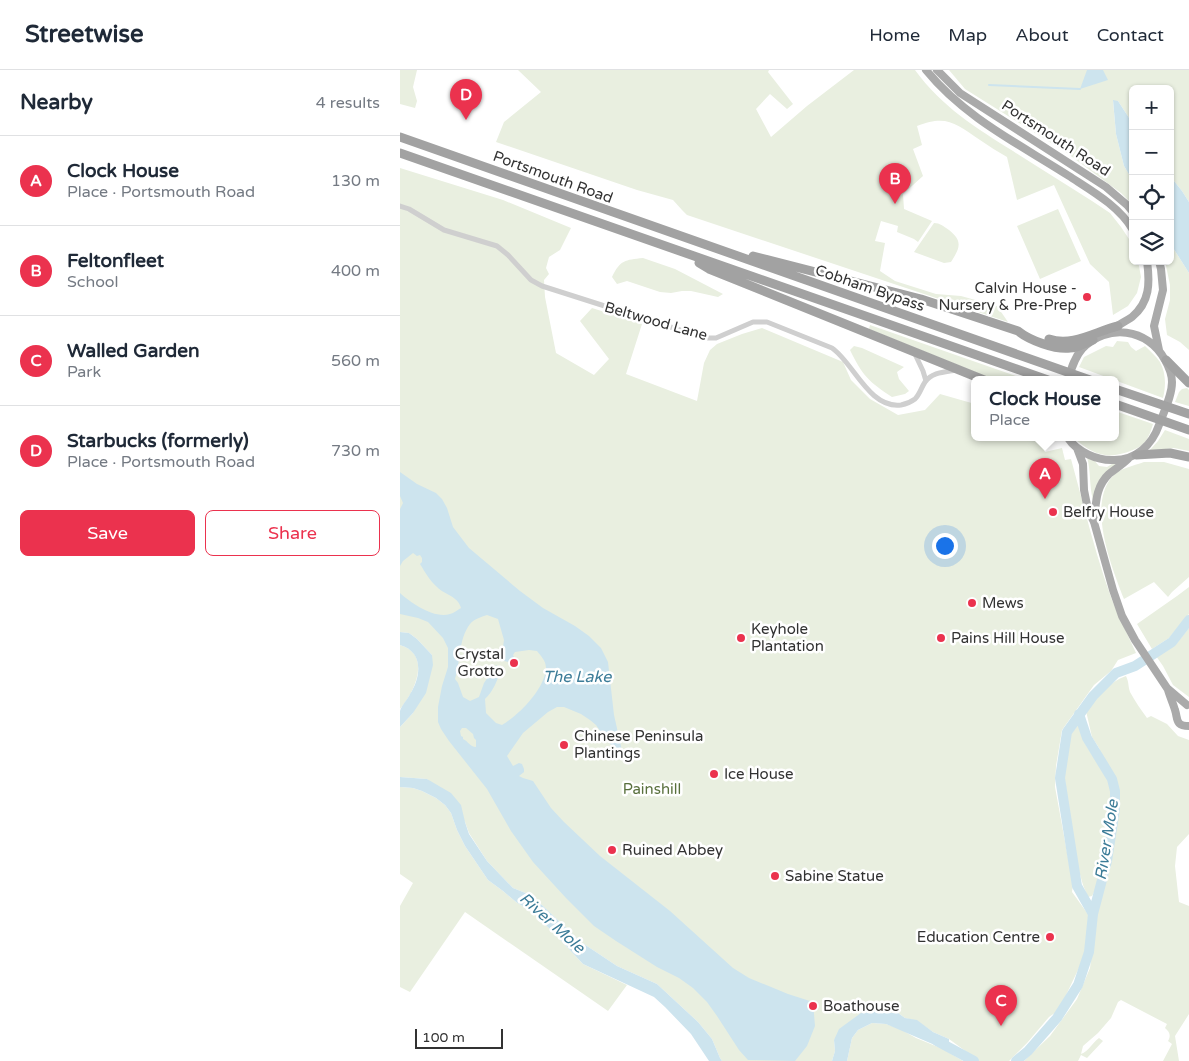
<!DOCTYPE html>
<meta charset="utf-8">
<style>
:root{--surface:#fff;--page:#f6f6f7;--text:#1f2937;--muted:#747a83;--line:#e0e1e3;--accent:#eb324e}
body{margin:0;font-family:"Varela Round",sans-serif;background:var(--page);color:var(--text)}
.controls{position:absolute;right:15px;top:15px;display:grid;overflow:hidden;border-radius:8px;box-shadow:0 1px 4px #0004}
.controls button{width:45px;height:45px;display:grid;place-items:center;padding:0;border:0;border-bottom:1px solid var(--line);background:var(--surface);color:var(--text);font:25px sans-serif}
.scale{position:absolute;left:15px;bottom:12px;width:88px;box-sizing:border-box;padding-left:5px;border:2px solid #323232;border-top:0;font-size:14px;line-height:18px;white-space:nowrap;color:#323232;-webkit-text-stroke:4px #fff;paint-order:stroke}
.you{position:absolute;left:544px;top:475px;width:18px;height:18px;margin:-12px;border:4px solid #fff;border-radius:50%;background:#1a73e8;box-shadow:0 0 0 8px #1a73e833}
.badge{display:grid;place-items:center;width:32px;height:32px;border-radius:50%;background:var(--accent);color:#fff;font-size:16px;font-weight:700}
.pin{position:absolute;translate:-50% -41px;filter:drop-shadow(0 1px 2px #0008)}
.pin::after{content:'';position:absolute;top:26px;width:18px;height:15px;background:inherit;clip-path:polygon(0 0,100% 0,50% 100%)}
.popup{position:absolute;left:571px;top:306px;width:148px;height:65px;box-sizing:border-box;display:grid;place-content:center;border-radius:8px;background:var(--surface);filter:drop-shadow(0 1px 4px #0005);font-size:16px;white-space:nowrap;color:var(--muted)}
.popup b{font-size:19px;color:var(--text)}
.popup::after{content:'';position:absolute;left:50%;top:100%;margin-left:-10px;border:10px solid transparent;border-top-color:var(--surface)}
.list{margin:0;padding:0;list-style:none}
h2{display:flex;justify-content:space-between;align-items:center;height:65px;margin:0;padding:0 20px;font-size:21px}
h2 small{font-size:16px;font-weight:400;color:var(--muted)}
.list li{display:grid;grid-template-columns:32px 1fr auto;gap:15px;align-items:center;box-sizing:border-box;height:90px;padding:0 20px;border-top:1px solid var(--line)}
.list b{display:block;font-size:19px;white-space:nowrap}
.list p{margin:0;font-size:16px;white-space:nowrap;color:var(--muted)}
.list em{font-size:16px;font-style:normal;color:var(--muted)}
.actions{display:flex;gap:10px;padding:15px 20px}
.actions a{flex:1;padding:11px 0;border:1px solid var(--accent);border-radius:8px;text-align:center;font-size:18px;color:var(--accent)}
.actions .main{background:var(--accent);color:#fff}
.icon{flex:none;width:28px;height:28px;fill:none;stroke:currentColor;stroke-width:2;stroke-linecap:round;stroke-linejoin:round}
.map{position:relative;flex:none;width:789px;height:991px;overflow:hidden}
header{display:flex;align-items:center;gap:30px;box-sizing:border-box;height:70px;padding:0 25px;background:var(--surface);border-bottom:1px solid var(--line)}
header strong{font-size:24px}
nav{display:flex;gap:28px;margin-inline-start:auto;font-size:18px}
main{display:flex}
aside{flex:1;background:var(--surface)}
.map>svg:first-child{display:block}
.green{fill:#e9efe0}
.water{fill:#cde4ee;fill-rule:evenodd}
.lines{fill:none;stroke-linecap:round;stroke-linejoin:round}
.stream{stroke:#cde4ee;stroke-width:2}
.river{stroke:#cde4ee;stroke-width:10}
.minor{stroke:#cfcfcf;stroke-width:5}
.primary{stroke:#aaa;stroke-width:8}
.trunk{stroke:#a2a2a2;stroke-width:9}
.poi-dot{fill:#eb324e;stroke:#fff;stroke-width:2}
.labels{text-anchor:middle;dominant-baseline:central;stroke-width:5;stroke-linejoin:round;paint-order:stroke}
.street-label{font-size:15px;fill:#323232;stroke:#fff}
.poi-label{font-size:15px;fill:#323232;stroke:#fff;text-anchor:start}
.park-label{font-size:15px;fill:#59703d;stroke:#fff}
.water-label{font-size:16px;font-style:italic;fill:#3c7c98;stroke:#fff}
</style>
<header>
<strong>Streetwise</strong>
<nav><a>Home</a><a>Map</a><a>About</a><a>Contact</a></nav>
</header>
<main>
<aside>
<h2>Nearby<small>4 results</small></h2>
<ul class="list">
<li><span class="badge">A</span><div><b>Clock House</b><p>Place · Portsmouth Road</p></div><em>130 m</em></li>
<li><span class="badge">B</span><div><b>Feltonfleet</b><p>School</p></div><em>400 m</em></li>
<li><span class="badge">C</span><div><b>Walled Garden</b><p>Park</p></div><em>560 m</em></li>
<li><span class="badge">D</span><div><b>Starbucks (formerly)</b><p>Place · Portsmouth Road</p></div><em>730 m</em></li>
</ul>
<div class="actions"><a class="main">Save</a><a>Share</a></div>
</aside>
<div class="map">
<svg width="789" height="991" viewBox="0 0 789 991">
<rect width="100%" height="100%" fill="#fff"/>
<path class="green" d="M0,0H17L13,17L17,31L15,38L0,34Z
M118,0H369L368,2L393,34L387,39L370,24L356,39L371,67L407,36L454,0H515C542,37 576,58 613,81C639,98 666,114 692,131L710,143L721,157L731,172L733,176V191H738L741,207L737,223L728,236L713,245L709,212L690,194L654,115L617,130L607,87C598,82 589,76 580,70C556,54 547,44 517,56L522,75L513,79L523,106L503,124L504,139L532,151L518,172L514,169L497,162L498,156L481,151L475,171L485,173L480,201L495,211L536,224L561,226L597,236L608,252L287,145L282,140L273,130L237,120L96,72L104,52L141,22Z
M549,0H789V132L782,121L770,106V19H733V54L718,31H713L716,64L724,96L733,111V135L721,123L664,81L565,19Z
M0,98L103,130L171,158L160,180L149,187L146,198L149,204L144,210L145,227L156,283L194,305L209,289L180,251L192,238L242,254L226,304L297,331L304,293L310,280L317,274L342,264L362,258L443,292L451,310L470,329L498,345L525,340L540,324L575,334V368H646L647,369H648L650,373L642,375L645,382L662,378L665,390L671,389C684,436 695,484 712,530C719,548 728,565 736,583L718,590L711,601L694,615L662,660L656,696L655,717L673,815L672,822L690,847L686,883L659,940L649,947L627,973L609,991H579L549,969L533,962L517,951L505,948L498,943H492L483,940L434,970L435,981L432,991H322L320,988L312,969L298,952L257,914L217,896L181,872L142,835L134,831L128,824L113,818L87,791L69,763L65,752L27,709L0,707V657L13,643L32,585L17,569L9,563L0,562Z
M658,139L681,191L640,209L617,156Z
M534,153C540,153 543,156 549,160C563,171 560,178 551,192L544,193L514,182Z
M770,173L789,203V280L780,272L767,265L765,249L770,230V215L765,191H770Z
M243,188L275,199L323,224L318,227L291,221H282L271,223L260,222L227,211L217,214L212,207C220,190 225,190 243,188Z
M470,255L627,310H595L469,259Z
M717,271L728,272L731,277L736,281L745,276C750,281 756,286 760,292C766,303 766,316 763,328L679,297L684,287L706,276L713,277Z
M454,276L462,278L504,297L497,302L499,309L509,321L505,324L492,327C469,312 462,305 450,280Z
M787,318L789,320V336L775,332L779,322L782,319Z
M715,341L753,354C751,361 748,370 742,375C735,381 714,387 705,385C692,383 683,376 674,368H715Z
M765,360L789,369V381L774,378L749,381L758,371Z
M687,387L694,390L699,396L707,397L712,394H718L693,430C689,415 691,401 687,387Z
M744,392H764L789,399V507L772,522L768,527L754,512L724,529C712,498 687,436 712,407C720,398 733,396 744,392Z
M789,517V544L769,568L752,579L737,554L777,526Z
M789,558V627L773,615L763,596L756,586L777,573Z
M0,575C32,584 15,622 0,639Z
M726,606C729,612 728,616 730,622C735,631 741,640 747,648L751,646L767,654L778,666L789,670V764L777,777L775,796L779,832L789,836V944L775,966L779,991H763L772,974L768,971C771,966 770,962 765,958L767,954L721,930L718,932L711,948L698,963L683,976L681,984C689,981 692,973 699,968L703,971L687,988L681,985L678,991H624L650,966L677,929L690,898L696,850L716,757L718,719L717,713L702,688L699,678L692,667L686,641L687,638C699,626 709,612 726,606Z
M678,655C681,663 684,673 689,680C695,690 703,698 708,709C717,729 704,808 692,826L688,827L683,815L677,794L664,704L671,664Z
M0,717L13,718L22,721L36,728L45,735L51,743L57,760L65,776L88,810L103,821L116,832L132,842L152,861L183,894L227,915L208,941L65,842L10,922L0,917V836L13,813L0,804Z
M472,953L486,954L500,959L516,968L543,979L563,991H447L452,968L458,960Z"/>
<path class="water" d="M687,0H703L708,10L680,19Z
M713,30L718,31L733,54V111L724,96L716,64Z
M770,106L782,121L789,132V203L770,173Z
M0,402L17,414L36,423L42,429L47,438L53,457L69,478L120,521L143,538L175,556L189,566L201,578L208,592L214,645L223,685L207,671L196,655L190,650L181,644L164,637H157L148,642L123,663L107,686L113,696L119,693L122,694L124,699V702L119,706L123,708L133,711L151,738L164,752L200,786L270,841L333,898L349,908L388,924L413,932L415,956L407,976L395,991L348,990L339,980L317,946L307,932L293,918L279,908L257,897L216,871L194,856L166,828L133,792L111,761L87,719L49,671L41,659L38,652V637L42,616L48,597V578L43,568L28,552L18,548L0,544V523C11,533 34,549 50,544C54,543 57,540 61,538C58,526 45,525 37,517C30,511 25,502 20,494L22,492V488L20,485L17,486L13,483L3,491L0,496V439L3,433L0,426ZM87,545L98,549L104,570L101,590L108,592L114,587L113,585L115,582L129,580L137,581C141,586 146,591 146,598C145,619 119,645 102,655L96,653L86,643L85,629C93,622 98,609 101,599L96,595L84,613L79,627L70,631L63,627L58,613L55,609C61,591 58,570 70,554C74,549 81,547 87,545ZM62,658H66L73,664L74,668L76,670V677C70,677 68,671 63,669V667L61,666L60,661Z
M0,562L9,563L17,569L32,585L33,595L26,623L13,643L0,657C0,652 0,646 0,641C1,636 8,629 10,624C21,607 24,582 0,575Z
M0,707L27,709L51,723L61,735L65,752L69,764L87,791L113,818L128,824L134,831L142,835L181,872L217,896L257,914L298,952L312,969L320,988L322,991H309L291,964L265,937L254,927L183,894L152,861L132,842L116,832L103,821L88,810L65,776L57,760L51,743L45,735L36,728L22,721L13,718L0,717Z
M483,940L492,943H498L505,948L517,950L533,962L549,969V977L544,979L486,954L472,953L458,960L452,968L447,991H432L435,981L434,970L439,959L461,943Z"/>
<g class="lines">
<path class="stream" d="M589,15L680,19"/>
<path class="river" d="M693,844L677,816L660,708L667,662L693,626L716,603L735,596L772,572L789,550
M537,971L574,991
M616,991L628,981L657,948L678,915L689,882L693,844L707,791L715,739V721L712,709L687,668L679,644"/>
<path class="minor" d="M0,136L9,139L44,160L97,176L108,185L131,210L142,216L305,268H316L353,252H367L432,278C453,292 469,339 501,335C506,334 511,332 515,329C520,324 521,318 525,312C532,302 545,302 556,300
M514,282L523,301L526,311"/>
<path class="primary" d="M526,0C564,47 619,74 669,106C692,121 719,136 733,160
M537,0L560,23L706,117L727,135L733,142
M759,191L761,199L763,220L754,256L759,280
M714,258C720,254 726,251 732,247C750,232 750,213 747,191
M668,310C671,300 674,288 682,279C707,253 748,258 765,290C769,297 772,304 772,312C772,326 764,341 759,355C752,375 736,390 714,390C698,391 677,382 668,368
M677,378L683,394L684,420L688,440L694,452L713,520L722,546L735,570L767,618L787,635
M694,452C696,435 695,417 709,404C715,399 722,395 728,389
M768,620C770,627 773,633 775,640C778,649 775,656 789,656"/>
<path class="trunk" d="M0,67L690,310
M0,83L648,310
M353,186L521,229L618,261C629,270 655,280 670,278C678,278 685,273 693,270
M299,193L309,199L584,310
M649,269C673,277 696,261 718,256
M766,290L789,313
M715,319L789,344
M715,334L789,360
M736,385L770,383L789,387"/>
</g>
<g class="poi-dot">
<circle cx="687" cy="227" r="5"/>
<circle cx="653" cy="442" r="5"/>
<circle cx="572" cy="533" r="5"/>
<circle cx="341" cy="568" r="5"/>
<circle cx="541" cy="568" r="5"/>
<circle cx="114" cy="593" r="5"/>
<circle cx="164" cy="675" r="5"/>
<circle cx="314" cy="704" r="5"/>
<circle cx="212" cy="780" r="5"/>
<circle cx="375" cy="806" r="5"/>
<circle cx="650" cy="867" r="5"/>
<circle cx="413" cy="936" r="5"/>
</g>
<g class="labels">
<g class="street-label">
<text transform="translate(656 68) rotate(33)">Portsmouth Road</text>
<text transform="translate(153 107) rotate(20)">Portsmouth Road</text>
<text transform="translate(470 218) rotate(19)">Cobham Bypass</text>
<text transform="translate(256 251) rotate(16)">Beltwood Lane</text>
</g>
<g class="poi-label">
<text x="677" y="218" text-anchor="end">Calvin House -<tspan x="677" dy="17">Nursery &amp; Pre-Prep</tspan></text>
<text x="663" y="442">Belfry House</text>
<text x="582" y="533">Mews</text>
<text x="351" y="559">Keyhole<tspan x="351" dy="17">Plantation</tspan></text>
<text x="551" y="568">Pains Hill House</text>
<text x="104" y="584" text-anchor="end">Crystal<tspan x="104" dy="17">Grotto</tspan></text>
<text x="174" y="666">Chinese Peninsula<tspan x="174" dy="17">Plantings</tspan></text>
<text x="324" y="704">Ice House</text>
<text x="222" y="780">Ruined Abbey</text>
<text x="385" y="806">Sabine Statue</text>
<text x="640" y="867" text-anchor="end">Education Centre</text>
<text x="423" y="936">Boathouse</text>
</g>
<g class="park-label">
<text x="252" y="719">Painshill</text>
</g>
<g class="water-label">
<text x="177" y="607">The Lake</text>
<text transform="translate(707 770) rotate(-81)">River Mole</text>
<text transform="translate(152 853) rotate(42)">River Mole</text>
</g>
</g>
</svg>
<div class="controls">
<button>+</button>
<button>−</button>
<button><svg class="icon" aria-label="locate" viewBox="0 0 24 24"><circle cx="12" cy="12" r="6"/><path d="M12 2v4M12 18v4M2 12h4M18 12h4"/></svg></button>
<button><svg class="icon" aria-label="layers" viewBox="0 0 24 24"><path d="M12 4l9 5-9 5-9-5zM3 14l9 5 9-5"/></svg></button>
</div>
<div class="scale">100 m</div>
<div class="you"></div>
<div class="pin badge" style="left:645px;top:429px">A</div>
<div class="popup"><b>Clock House</b>Place</div>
<div class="pin badge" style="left:495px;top:134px">B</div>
<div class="pin badge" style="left:601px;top:956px">C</div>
<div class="pin badge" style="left:66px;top:50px">D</div>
</div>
</main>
